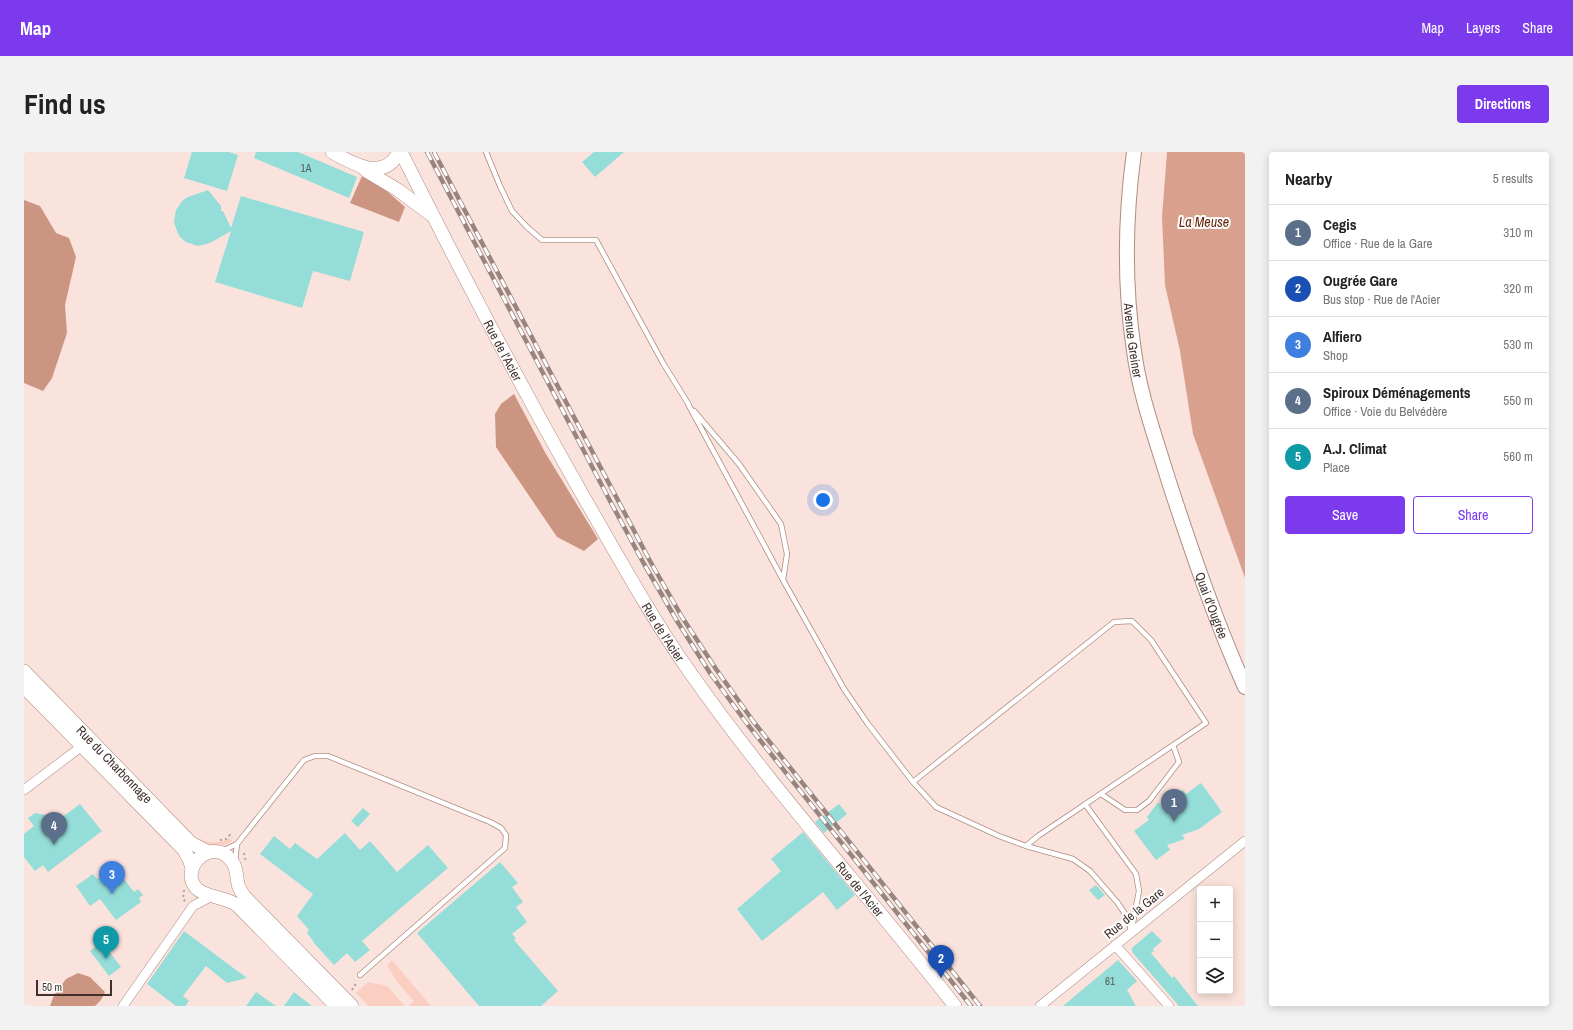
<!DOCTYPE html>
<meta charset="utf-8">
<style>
:root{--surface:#fff;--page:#f2f2f2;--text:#222;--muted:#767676;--line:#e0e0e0;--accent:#7c3aed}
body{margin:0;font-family:"Archivo Narrow",sans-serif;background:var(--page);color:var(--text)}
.controls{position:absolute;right:12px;bottom:12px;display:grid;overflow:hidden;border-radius:4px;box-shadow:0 2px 10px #0003}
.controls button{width:36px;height:36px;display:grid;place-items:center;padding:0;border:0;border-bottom:1px solid var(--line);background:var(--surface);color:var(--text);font:20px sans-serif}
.scale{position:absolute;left:12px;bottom:10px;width:76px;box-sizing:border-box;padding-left:4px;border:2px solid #40312d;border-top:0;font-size:11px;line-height:14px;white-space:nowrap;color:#40312d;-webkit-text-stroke:3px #fff;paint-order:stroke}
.you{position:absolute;left:799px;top:348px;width:14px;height:14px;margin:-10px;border:3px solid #fff;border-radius:50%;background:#1a73e8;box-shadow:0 0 0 6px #1a73e833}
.badge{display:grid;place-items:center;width:26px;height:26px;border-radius:50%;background:var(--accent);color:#fff;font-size:13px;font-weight:700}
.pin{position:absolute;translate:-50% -33px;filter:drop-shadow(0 1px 2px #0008)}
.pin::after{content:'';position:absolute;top:21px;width:14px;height:12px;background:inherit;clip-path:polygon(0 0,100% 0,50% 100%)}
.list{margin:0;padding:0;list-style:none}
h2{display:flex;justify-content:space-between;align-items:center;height:52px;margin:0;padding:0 16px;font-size:17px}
h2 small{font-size:13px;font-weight:400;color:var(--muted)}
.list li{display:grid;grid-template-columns:26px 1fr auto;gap:12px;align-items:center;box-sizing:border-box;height:56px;padding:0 16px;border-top:1px solid var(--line)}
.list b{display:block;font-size:15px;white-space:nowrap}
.list p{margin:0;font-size:13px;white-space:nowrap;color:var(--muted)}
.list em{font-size:13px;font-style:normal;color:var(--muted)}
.actions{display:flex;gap:8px;padding:12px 16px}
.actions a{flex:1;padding:9px 0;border:1px solid var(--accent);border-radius:4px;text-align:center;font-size:14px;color:var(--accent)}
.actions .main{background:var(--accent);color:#fff}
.icon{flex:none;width:22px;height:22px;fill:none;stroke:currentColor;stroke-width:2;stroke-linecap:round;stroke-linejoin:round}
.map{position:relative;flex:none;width:1221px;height:854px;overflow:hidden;border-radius:4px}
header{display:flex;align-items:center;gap:24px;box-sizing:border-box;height:56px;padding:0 20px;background:var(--accent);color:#fff}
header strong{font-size:19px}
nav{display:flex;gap:22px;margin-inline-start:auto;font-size:14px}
.intro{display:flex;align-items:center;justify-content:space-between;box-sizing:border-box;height:96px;padding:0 24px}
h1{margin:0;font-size:28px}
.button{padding:10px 18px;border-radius:4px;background:var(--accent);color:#fff;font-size:14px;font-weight:700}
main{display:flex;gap:24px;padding:0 24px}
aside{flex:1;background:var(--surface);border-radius:4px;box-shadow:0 2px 10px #0003}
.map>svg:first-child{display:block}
.green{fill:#facfc1}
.forest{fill:#cc9582}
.water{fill:#d8a08d}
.building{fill:#95ddd8}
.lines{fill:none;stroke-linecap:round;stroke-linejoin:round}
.lane-casing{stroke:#ae8c81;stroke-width:6}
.street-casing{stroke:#ae8c81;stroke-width:10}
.secondary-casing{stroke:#ae8c81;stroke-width:14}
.primary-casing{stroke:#ae8c81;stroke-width:16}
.path{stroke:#b29e98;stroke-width:2;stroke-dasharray:2 3;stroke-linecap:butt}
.lane{stroke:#fff;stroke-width:4.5}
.street{stroke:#fff;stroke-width:9}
.secondary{stroke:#fff;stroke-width:13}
.primary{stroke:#fff;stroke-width:14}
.rail-casing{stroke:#988580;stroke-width:4.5}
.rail{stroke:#fff;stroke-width:3;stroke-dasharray:9;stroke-linecap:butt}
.labels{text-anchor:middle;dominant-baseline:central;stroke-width:4;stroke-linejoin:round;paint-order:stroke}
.number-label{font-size:11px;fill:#555c58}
.street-label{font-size:13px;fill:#40312d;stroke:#fff}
.water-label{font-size:14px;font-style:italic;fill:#68250d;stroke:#fff}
</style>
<header>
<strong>Map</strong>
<nav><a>Map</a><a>Layers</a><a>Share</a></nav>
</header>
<div class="intro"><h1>Find us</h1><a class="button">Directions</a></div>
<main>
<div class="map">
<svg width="1221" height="854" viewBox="0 0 1221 854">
<rect width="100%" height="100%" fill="#fae3dc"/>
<path class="green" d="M205,686L208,689C197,697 184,694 173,690L176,687C184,691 197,692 205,686Z
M368,808L407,854H385L390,849L373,830L363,813Z
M344,830L363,834L381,854H345L332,841Z"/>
<path class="forest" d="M338,24L357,34L381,55L375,70L326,51Z
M0,48L16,54L32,81L45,86L52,105L41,153L43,181L28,226L19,239L0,231Z
M490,242L522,302L574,387L560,399L533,385L472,295L471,262L477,252Z
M54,821L66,825L81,840L77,848L71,854H26L30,843L42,827Z"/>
<path class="water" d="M1143,0H1221V426L1169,282L1156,199L1141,133L1138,65Z"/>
<path class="building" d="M168,0H205L214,3L203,39L160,26Z
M232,0H274L333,25L325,46L230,6Z
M570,0H600L571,25L558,10Z
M184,38L197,54V59H199L207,76L217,44L340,80L326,129L289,119L278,156L191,130L207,79L186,91L174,94L162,90L157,86L154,82L150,70L152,58L159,48L164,45Z
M1177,631L1198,660L1175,677L1158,683L1161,687L1143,693L1146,698L1132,708L1110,679L1125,668L1123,665L1134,650L1138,655L1149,639L1152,643L1159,638L1162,642Z
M56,652L78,679L24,720L19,713L11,719L0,705V682L10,674L4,666L11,661L26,664L32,670Z
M815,652L823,662L800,681L791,670Z
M339,656L346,662L334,675L327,669Z
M779,680L831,743L813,758L799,740L738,789L713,757L757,719L747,707Z
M321,681L336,698L346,689L373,720L404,693L424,716L338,789L346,798L331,810L323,801L310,813L289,790H290L283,781L285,778L273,764L289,742L236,702L250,684L266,697L271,691L293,707Z
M476,710L494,731L488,735L499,750L492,755L503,770L488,782L492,786L490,788L534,839L517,854H455L393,781Z
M90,714L110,740L114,737L119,743L115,746L117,750L92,768L76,747L66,754L52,734L69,722L73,727Z
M1072,733L1081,743L1074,748L1065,738Z
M160,779L208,815L223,826L203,831L182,814L159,844L165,849L161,854H152L123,832Z
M1128,779L1138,789L1129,797L1130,799L1127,801L1148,826L1150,824L1174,854H1155L1108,800V796Z
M78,790L97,815L85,824L66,799Z
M1094,808L1113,829L1103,838L1112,854H1039Z
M232,840L252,854H222Z
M270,840L288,854H260Z"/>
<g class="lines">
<g class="lane-casing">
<path id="lane" d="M462,0L476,34L488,59L503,75L518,88H572L639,211L665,253
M664,252L759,428L820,537L844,572L889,630L912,655L975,684L1002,694L1049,707L1066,719L1093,750L1104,766L1107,779
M670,259L715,312L757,372L763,402L759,428
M889,630L1090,470L1108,469L1127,488L1182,571L1014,684L1002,694
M1077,642L1101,658H1113L1125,649L1155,610L1149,593
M1061,652L1112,722L1115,739L1108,776
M198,699L213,692L280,608L291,604H304L466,670L477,676L482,683L481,696L336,823
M211,710L213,692"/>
</g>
<g class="street-casing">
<path id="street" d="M0,638L58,594
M1091,793L1145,854
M99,854L169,754L188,744
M1016,854L1221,689"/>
</g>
<g class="secondary-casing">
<g id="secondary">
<path d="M308,0C329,12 360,30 375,0"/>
<path id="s1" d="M377,0C436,118 497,235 562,349C595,406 626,463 663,516C745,634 843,741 931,854"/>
<path d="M337,14L344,20L374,38L406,62"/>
<path id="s2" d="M0,519L167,691L184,700"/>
<path d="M0,535L160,698L165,707L168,716"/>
<path d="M312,854L213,753C201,745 182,745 173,737C154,717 186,686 205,706C213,713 212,722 214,732C215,737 218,741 221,745L328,854"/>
</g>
</g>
<g class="primary-casing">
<g id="primary">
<path id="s3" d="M1110,0C1101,66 1100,133 1110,199C1116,244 1132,287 1145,330C1168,400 1191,468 1221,535"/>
</g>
</g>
<path class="path" d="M196,688L202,687L206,683L208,686
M220,701L222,710
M160,738L159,747L161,749
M328,838L333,830"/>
<use href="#lane" class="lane"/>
<use href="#street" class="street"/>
<use href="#secondary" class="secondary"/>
<use href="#primary" class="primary"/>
<g class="rail-casing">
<path id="rail" d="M403,0L585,347L620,412L653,469L686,521L724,573L947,854
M410,0L626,409L658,465L692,517L729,569L956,854"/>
</g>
<use href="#rail" class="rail"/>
</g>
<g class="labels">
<g class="number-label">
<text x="282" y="16">1A</text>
<text x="1086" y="829">61</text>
</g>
<g class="street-label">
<text stroke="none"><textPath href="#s3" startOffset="189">Avenue Greiner</textPath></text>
<text stroke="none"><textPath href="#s1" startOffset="223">Rue de l'Acier</textPath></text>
<text stroke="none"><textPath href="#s3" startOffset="466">Quai d'Ougrée</textPath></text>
<text stroke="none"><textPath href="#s1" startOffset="547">Rue de l'Acier</textPath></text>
<text stroke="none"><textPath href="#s2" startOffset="130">Rue du Charbonnage</textPath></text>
<text stroke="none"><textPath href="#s1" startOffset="871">Rue de l'Acier</textPath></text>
<text transform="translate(1110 761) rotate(-39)">Rue de la Gare</text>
</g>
<g class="water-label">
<text x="1180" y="70">La Meuse</text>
</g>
</g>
</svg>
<div class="controls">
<button>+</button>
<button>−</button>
<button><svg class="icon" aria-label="layers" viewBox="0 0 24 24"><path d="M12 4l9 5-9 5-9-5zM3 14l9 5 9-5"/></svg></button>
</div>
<div class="scale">50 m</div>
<div class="you"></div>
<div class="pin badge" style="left:1150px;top:670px;background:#5c6f8a">1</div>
<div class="pin badge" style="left:917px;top:826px;background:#1a4fb4">2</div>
<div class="pin badge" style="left:88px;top:742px;background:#3f7fe0">3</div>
<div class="pin badge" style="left:30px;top:693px;background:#5c6f8a">4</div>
<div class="pin badge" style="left:82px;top:807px;background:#0f9aa8">5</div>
</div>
<aside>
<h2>Nearby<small>5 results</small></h2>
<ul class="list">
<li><span class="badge" style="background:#5c6f8a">1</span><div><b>Cegis</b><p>Office · Rue de la Gare</p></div><em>310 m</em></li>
<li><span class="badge" style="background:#1a4fb4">2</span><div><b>Ougrée Gare</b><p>Bus stop · Rue de l'Acier</p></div><em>320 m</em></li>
<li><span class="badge" style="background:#3f7fe0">3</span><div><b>Alfiero</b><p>Shop</p></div><em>530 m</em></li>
<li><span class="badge" style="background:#5c6f8a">4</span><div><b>Spiroux Déménagements</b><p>Office · Voie du Belvédère</p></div><em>550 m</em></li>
<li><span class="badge" style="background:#0f9aa8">5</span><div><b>A.J. Climat</b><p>Place</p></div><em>560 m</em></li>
</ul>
<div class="actions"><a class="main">Save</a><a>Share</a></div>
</aside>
</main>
